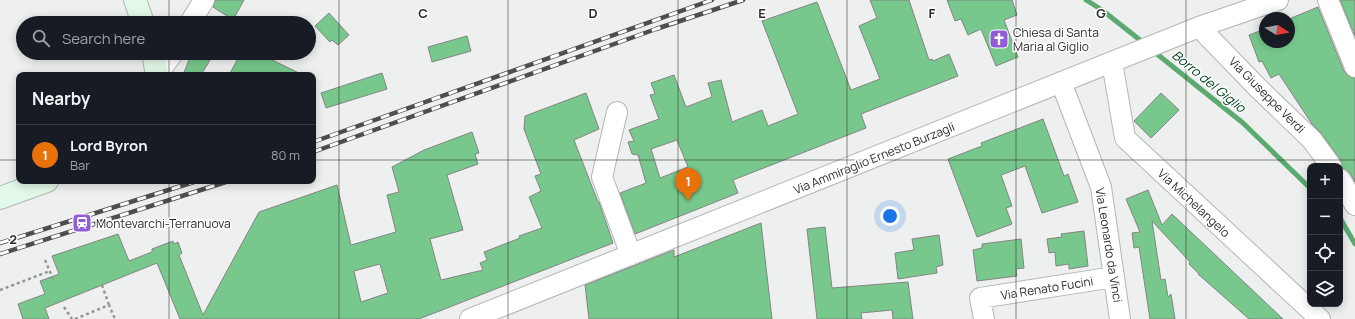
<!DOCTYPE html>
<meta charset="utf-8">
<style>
:root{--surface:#171b24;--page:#242831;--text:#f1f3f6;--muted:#9ea1a6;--line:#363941;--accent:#b45309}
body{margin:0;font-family:Manrope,sans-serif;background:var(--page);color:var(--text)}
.controls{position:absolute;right:12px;bottom:12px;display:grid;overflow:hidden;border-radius:8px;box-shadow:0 2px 10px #0003}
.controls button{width:36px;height:36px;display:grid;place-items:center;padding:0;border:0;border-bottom:1px solid var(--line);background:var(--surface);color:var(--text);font:20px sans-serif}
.compass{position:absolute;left:1259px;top:12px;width:36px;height:36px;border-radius:50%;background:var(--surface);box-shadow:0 2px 10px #0003;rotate:101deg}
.you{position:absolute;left:890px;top:216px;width:14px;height:14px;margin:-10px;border:3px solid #fff;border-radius:50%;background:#1a73e8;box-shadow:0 0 0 6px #1a73e833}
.badge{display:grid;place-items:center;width:26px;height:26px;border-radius:50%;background:var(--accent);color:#fff;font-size:13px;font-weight:700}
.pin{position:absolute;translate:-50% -33px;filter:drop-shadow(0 1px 2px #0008)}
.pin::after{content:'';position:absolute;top:21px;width:14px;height:12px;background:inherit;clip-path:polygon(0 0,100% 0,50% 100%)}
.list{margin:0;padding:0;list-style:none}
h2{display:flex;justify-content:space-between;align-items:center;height:52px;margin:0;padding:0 16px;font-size:17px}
h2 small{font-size:13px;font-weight:400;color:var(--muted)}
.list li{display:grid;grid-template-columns:26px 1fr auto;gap:12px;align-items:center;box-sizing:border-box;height:60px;padding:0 16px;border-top:1px solid var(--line)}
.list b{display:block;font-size:15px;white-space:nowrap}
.list p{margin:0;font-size:13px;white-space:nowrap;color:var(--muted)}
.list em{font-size:13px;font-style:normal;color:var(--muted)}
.icon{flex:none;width:22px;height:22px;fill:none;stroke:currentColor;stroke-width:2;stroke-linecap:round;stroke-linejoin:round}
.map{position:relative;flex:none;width:1355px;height:319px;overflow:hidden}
.search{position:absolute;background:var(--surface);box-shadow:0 2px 10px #0003;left:16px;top:16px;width:300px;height:44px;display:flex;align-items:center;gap:10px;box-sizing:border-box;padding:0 14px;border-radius:22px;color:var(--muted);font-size:15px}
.panel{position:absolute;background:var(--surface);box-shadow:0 2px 10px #0003;left:16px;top:72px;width:300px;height:112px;border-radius:8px}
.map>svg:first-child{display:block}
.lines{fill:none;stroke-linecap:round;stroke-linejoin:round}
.stream{stroke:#5baa71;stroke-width:5}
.building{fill:#78c88d;stroke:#828583;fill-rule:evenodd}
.street-casing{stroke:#b3b6b4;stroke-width:22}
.secondary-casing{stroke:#b3b6b4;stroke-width:24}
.path{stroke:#949695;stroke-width:2.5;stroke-dasharray:3 3;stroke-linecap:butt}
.street{stroke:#fff;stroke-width:20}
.secondary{stroke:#e2f8e8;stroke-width:22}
.rail-casing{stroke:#4d4e4d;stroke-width:4.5}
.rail{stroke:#fff;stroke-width:3;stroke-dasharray:9;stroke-linecap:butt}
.grid{fill:none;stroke:#2b2c2b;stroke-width:1;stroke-opacity:0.55}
.labels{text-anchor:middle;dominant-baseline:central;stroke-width:3;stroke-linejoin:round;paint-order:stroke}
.poi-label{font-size:12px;fill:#2b2c2b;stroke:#fff;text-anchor:start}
.street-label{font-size:12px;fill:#2b2c2b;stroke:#fff}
.water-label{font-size:13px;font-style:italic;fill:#00401b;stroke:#fff}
.grid-label{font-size:13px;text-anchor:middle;font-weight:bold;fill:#2b2c2b;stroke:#fff;stroke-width:3;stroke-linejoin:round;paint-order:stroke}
</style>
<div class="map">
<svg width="1355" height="319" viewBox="0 0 1355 319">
<rect width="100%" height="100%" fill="#edf0ee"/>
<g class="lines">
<path class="stream" d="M1086,0L1102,10L1145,44
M1152,50L1243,123L1310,188
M1340,218L1355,244"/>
</g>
<path class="building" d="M215,0H244L233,20L213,7Z
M870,0H909L929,60L932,59L933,61L949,54L958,76L861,114L866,128L733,180L738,193L635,234L620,193L646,183L638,155L632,154L628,142L634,141L629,130L659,119L650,95L655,94L651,83L674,75L686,107L712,97L708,83L721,80L732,122L762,110L768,126L798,114L762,21L817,2L851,90L880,79L859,26L877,18ZM677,140L688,167L660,178L651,149Z
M947,0H1012L1017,15L1004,20L1018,57L996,66L981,29L968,35L961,19L955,21Z
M1340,0H1355V36Z
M1318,7L1344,71L1348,76L1355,78V182L1350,173L1342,168L1340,159L1321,133L1312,124L1279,74L1271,78L1262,61L1259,62L1249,35L1265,29V42H1289V19Z
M329,13L349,35L338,45L332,40L330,42L315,26Z
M467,36L471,51L432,62L428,47Z
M186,53H200L210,60L201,75H183L189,60Z
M241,53H258L303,75H229Z
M382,73L387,89L326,108L321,93Z
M586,93L599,129L574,140L598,202H599L613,243L419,319H180L157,263L45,308L49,319H23L18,304L45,294L40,281L59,274L52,256L118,234L129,261L152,252V249L173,241L174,244L178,242L182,253L179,255L203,315L259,212L337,185L351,245L396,232L387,195L399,192L392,167L424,150L472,132L479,153L475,154L478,164L447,175L463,230L430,239L441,280L483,270L480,263L487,260L484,252L520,238L519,236L542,228L529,197L541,191L535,176L541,174L524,129L525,116ZM380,264L388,293L361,302L354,271Z
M1161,93L1179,110L1151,138L1134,121Z
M1043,119L1064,176L1068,174L1078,202L1042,213L1025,166L1001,175L1012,206L1006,208L1012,224L977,237L948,159L982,146L981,143Z
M1148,190L1162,225L1172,214L1283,319H1249L1198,274H1199L1189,264L1190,262L1152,221L1161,280L1165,279L1168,297L1171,294L1175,319H1150L1139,247L1134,248L1132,233L1140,232L1126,199Z
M761,223L772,319H589L585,285L674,250V257Z
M825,227L832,288L908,282L913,319H893L892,310L861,313L862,319H817L807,229Z
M1084,231L1088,266L1069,269V264L1056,266L1055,252L1049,253L1047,239L1062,237L1061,234Z
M939,235L943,265L936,267L937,273L898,279L895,253L914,250L912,239Z
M1021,239L1024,268L1016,269L1017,276L977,281L973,250L982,248V244Z"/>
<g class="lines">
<g class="street-casing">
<path id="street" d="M1328,0L1355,67
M190,23L204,0
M1199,27L1258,88L1312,140L1331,166
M1112,62L1125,138L1320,319
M157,75L173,53
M1061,82L1101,187L1120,319
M617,112L602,177L631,255
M1340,179L1355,205
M470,319L1199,27L1278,0
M984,319L980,298L1114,277"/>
</g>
<g class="secondary-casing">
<path id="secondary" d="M135,0L143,23
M153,53L157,75
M0,198L47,181"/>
</g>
<path class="path" d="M45,260L53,279
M102,285L109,305
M0,290L50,271
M64,307L72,319
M75,319L109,305L115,319"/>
<use href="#street" class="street"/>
<use href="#secondary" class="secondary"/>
<g class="rail-casing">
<path id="rail" d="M313,142L712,0
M313,152L656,29L743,0
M0,243L197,181
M0,254L229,181"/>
</g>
<use href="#rail" class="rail"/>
</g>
<path class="grid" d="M169,0V23M339,0V319M508,0V319M678,0V319M847,0V319M1016,0V319M1186,0V319M169,53V75M0,160H19M313,160H1355M169,181V319"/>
<defs>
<g id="church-square" transform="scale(1)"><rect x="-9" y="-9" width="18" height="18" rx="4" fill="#915cd5" stroke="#fff"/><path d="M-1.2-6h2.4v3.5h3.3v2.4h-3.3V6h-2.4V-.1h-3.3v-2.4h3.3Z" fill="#fff"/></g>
<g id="station-square" transform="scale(1)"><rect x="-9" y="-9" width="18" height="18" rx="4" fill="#915cd5" stroke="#fff"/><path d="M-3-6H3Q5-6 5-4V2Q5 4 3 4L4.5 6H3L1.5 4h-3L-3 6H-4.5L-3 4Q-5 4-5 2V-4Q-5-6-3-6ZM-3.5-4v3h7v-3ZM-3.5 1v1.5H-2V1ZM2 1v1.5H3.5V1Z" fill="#fff"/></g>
</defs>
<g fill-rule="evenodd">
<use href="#church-square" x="999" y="39"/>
<use href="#station-square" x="82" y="223"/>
</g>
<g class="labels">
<g class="poi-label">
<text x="1013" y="32">Chiesa di Santa<tspan x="1013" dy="14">Maria al Giglio</tspan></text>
<text x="96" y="223">Montevarchi-Terranuova</text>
</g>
<g class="street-label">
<text transform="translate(1267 95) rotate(45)">Via Giuseppe Verdi</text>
<text transform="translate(874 158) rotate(-22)">Via Ammiraglio Ernesto Burzagli</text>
<text transform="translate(1194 203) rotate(43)">Via Michelangelo</text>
<text transform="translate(1109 245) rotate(81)">Via Leonardo da Vinci</text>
<text transform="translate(1047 288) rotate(-9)">Via Renato Fucini</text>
</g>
<g class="water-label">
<text transform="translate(1209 81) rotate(39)">Borro del Giglio</text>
</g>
</g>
<g class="grid-label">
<text x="423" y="18">C</text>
<text x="593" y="18">D</text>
<text x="762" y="18">E</text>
<text x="932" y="18">F</text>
<text x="1101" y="18">G</text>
<text x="13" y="244">2</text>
</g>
</svg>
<div class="controls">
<button>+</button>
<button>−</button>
<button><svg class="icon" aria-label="locate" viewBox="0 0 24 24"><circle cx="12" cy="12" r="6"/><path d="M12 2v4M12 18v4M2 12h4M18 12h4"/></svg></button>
<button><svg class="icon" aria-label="layers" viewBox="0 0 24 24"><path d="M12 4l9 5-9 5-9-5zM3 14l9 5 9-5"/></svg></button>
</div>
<svg class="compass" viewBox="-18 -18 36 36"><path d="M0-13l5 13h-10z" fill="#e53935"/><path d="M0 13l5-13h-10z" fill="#9ea1a6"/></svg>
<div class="you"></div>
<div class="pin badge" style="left:688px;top:201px;background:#e8710a">1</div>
<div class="search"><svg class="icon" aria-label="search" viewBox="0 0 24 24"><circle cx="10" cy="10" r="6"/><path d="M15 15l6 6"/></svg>Search here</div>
<section class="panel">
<h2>Nearby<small></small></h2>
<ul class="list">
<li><span class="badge" style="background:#e8710a">1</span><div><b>Lord Byron</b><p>Bar</p></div><em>80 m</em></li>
</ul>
</section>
</div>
